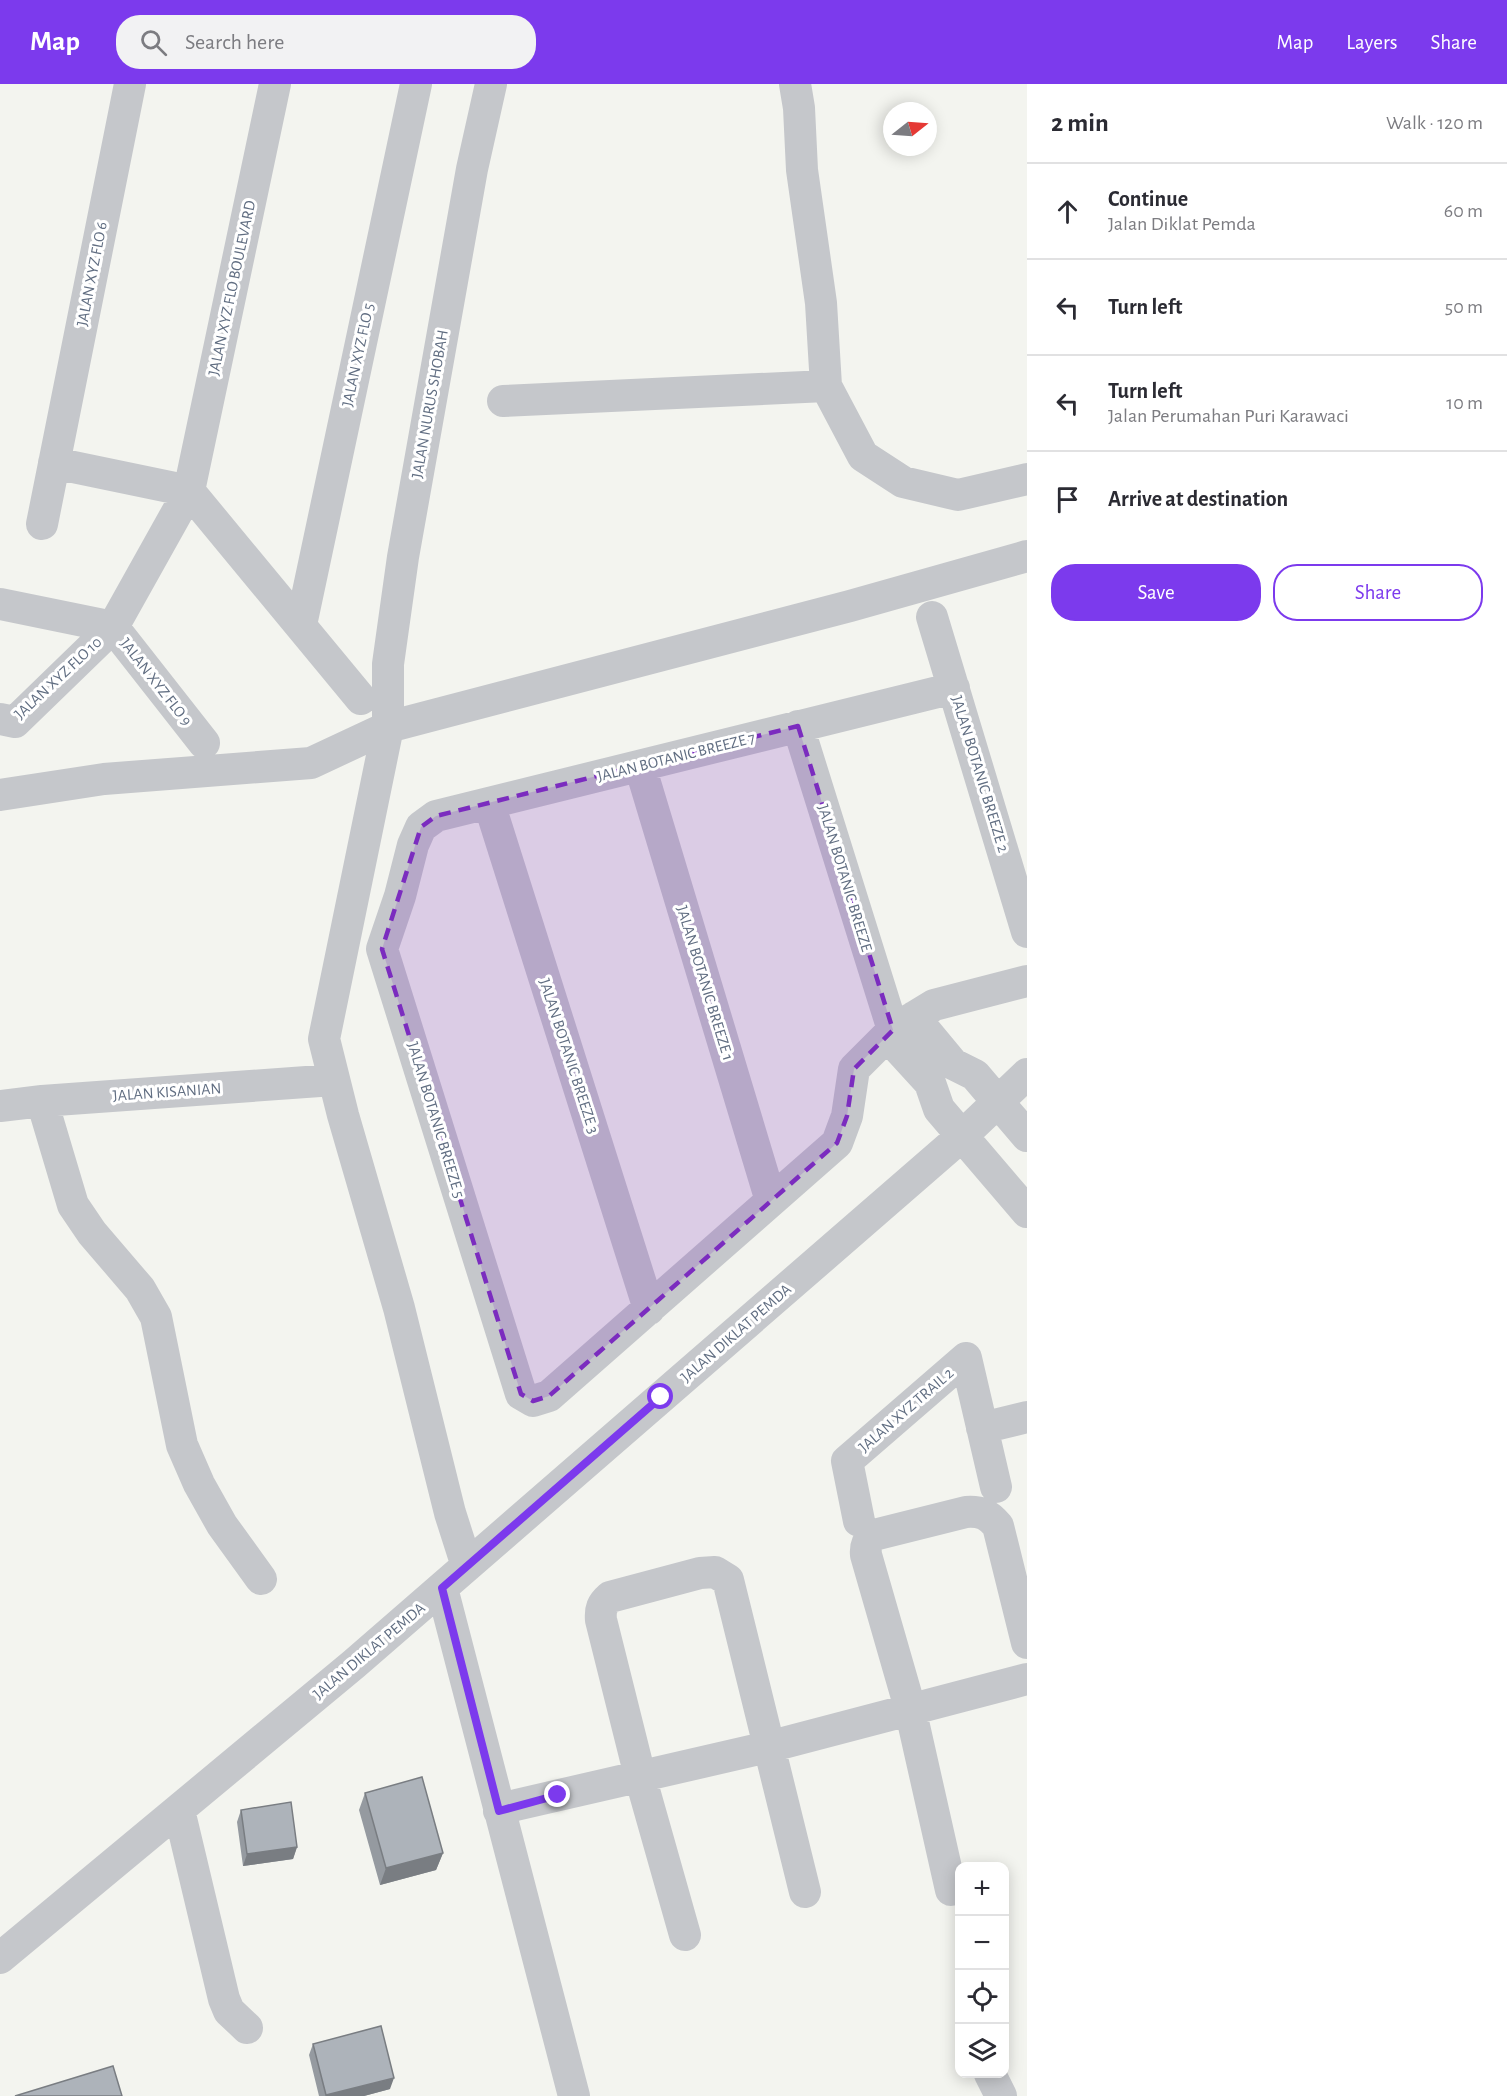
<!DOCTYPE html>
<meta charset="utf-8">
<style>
:root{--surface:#fff;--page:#f2f2f3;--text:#2b2b33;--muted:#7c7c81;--line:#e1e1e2;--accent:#7c3aed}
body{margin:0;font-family:"Alegreya Sans",sans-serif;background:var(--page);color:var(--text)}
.controls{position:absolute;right:18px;bottom:18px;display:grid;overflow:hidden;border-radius:12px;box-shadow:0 3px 15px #0003}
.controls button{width:54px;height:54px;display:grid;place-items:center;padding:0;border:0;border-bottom:2px solid var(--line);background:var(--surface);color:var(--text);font:30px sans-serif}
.compass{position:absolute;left:883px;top:18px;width:54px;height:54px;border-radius:50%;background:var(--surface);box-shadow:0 3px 15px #0003;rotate:73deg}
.stop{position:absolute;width:18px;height:18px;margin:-14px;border:4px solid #7c3aed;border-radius:50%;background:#fff}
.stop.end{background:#7c3aed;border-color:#fff;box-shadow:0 2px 6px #0008}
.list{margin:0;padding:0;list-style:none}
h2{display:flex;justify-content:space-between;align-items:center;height:78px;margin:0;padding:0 24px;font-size:26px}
h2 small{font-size:20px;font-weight:400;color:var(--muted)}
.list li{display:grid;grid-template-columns:39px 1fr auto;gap:18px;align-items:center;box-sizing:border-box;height:96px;padding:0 24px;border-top:2px solid var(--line)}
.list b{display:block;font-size:22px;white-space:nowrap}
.list p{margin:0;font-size:20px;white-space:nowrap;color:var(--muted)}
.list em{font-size:20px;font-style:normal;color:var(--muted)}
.actions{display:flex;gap:12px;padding:18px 24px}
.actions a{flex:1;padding:14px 0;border:2px solid var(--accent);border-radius:24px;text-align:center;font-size:21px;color:var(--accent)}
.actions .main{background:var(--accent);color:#fff}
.icon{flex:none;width:33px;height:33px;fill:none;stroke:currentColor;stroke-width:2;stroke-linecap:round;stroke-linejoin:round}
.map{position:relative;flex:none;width:1027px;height:2012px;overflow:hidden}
header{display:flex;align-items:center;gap:36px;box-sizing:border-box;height:84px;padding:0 30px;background:var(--accent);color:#fff}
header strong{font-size:28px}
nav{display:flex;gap:33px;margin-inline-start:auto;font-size:21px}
.search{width:420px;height:54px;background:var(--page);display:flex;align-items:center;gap:15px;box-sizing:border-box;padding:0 21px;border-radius:24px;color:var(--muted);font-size:22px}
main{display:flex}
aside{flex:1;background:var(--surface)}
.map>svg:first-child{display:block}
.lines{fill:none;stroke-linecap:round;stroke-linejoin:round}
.minor{stroke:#c5c7cb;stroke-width:32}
.wall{fill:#959aa0}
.shaded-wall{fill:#797d82}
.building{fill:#adb3ba;stroke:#797d82;stroke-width:1.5}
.route{stroke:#7c3aed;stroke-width:8}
.marked{fill:#7b2cbf;fill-opacity:0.2;stroke:#7b2cbf;stroke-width:4.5;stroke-dasharray:12 8;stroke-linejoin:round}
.labels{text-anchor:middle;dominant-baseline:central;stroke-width:6;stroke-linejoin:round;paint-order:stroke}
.street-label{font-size:16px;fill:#616e82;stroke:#fff}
</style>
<header>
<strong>Map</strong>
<div class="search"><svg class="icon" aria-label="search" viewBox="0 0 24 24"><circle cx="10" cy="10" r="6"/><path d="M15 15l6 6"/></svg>Search here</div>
<nav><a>Map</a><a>Layers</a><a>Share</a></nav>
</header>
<main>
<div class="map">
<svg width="1027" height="2012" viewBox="0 0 1027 2012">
<rect width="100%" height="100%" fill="#f3f4ef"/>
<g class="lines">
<path class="minor" d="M795,0L799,24L802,86L821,219L826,302L863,372L903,398L958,411L1027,395
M503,317L826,302
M54,379L189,407L361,615
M42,440L130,0
M0,520L113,543L204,659
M932,533L1027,848
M301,541L416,0
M954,604L436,732L421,743L413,761L400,812L382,865L521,1310L533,1317L549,1312L837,1059L847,1032L854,985L893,946L934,921L1027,897
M0,635L15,638L113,543L189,407L275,0
M798,642L893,946
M640,682L771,1117
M0,711L104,695L311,679L388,643L850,522L1027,472
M489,719L649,1225
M914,933L953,980L975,991L1027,1052
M887,952L930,999L939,1025L1027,1128
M42,1017L73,1121L92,1149L140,1205L156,1233L182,1361L199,1400L222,1441L261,1495
M0,1022L42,1017L334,996
M982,1344L1027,1333
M859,1437L847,1377L966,1274L996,1403
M467,1482L450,1429L399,1224L343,1031L324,955L388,643V580L403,473L472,85L491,0
M442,1504L574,2012
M179,1726L224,1915L229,1927L247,1944
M499,1727L516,1721L768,1663L1027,1595
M951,1806L910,1624L866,1471C865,1462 867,1457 874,1451L966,1428C981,1427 988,1430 998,1442L1027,1559
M685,1851L640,1692L601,1536C600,1525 602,1520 610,1513L700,1489L715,1488L728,1496L805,1808
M0,1874L354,1580L962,1052L1027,990
M990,1990L1001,2012"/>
</g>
<path class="wall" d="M365,1709L443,1769L436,1786L380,1801L359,1726Z
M241,1726L297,1763L293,1775L243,1782L237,1738Z
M313,1960L390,2005L364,2012H319L309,1971Z"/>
<path class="shaded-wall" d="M297,1763L293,1775L243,1782L247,1770Z
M443,1769L436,1786L380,1801L386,1784Z
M394,1994L390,2005L364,2012H326V2011Z"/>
<path class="building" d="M422,1693L443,1769L386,1784L365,1709Z
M291,1718L297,1763L247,1770L241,1726Z
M381,1942L394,1994L326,2011L313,1960Z
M113,1982L122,2012H15Z"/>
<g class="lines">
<path class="route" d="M558,1711L499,1727L442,1504L661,1313"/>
</g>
<path class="marked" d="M798,642L893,946L854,985L847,1032L837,1059L549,1312L533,1317L521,1310L382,865L421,743L436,732Z"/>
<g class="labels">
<g class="street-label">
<text transform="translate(92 190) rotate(-79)">JALAN XYZ FLO 6</text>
<text transform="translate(232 204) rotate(-78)">JALAN XYZ FLO BOULEVARD</text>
<text transform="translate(358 271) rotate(-78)">JALAN XYZ FLO 5</text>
<text transform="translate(430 320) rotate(-80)">JALAN NURUS SHOBAH</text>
<text transform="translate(58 594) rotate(-43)">JALAN XYZ FLO 10</text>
<text transform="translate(156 598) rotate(52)">JALAN XYZ FLO 9</text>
<text transform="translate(676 673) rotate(-14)">JALAN BOTANIC BREEZE 7</text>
<text transform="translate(980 690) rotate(73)">JALAN BOTANIC BREEZE 2</text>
<text transform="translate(845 794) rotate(73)">JALAN BOTANIC BREEZE</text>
<text transform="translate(705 899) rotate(73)">JALAN BOTANIC BREEZE 1</text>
<text transform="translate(569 972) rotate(72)">JALAN BOTANIC BREEZE 3</text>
<text transform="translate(167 1008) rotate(-4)">JALAN KISANIAN</text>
<text transform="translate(436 1036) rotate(73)">JALAN BOTANIC BREEZE 5</text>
<text transform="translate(736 1249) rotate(-41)">JALAN DIKLAT PEMDA</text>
<text transform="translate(906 1326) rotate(-41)">JALAN XYZ TRAIL 2</text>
<text transform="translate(369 1567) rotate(-40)">JALAN DIKLAT PEMDA</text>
</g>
</g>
</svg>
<div class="controls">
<button>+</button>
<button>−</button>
<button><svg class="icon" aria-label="locate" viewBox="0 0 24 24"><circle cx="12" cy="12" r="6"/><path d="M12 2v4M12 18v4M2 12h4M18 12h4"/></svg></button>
<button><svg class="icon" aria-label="layers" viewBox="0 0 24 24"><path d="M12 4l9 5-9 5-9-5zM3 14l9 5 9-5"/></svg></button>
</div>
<svg class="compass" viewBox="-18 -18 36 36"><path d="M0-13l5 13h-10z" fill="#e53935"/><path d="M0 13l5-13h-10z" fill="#7c7c81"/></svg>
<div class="stop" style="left:661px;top:1313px"></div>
<div class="stop end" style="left:558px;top:1711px"></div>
</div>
<aside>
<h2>2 min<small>Walk · 120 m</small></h2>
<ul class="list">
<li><svg class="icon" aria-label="ahead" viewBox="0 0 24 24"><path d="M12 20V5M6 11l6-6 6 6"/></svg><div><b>Continue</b><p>Jalan Diklat Pemda</p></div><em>60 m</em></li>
<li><svg class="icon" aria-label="left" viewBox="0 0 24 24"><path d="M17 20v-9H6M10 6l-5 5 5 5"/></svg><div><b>Turn left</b></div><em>50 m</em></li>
<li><svg class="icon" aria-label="left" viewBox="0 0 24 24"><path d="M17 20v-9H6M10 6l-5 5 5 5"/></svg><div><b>Turn left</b><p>Jalan Perumahan Puri Karawaci</p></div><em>10 m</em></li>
<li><svg class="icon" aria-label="arrive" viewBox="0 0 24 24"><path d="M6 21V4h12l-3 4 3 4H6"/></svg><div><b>Arrive at destination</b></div></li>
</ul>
<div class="actions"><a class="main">Save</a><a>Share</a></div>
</aside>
</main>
